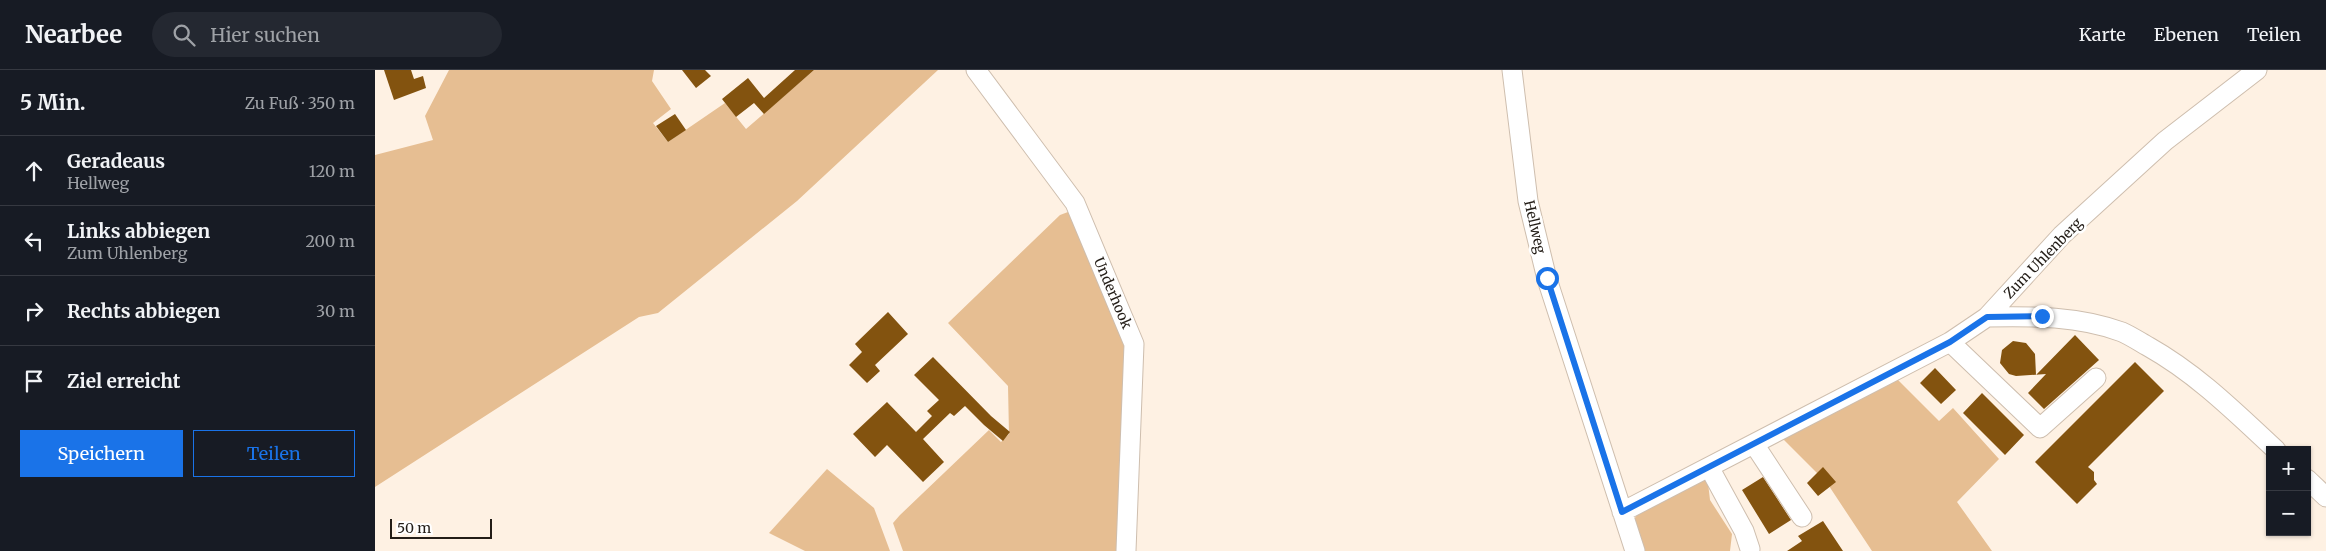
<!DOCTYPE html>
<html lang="de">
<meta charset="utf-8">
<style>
:root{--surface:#171b24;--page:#242831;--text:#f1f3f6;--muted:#9ea1a6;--line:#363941;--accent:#1a73e8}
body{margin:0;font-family:Merriweather,serif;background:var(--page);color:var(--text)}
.controls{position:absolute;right:15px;bottom:15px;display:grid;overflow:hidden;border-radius:0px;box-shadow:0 1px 4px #0004}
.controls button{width:45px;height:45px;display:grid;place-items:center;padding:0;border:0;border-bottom:1px solid var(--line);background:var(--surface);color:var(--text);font:25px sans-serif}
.scale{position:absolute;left:15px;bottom:12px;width:102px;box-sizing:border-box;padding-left:5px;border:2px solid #231d17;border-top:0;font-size:14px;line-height:18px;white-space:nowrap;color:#231d17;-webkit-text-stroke:4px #fff;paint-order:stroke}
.stop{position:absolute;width:15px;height:15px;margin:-11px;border:4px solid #1a73e8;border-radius:50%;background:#fff}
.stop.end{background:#1a73e8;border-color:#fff;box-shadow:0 1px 5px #0008}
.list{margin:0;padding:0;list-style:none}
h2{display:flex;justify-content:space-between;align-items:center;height:65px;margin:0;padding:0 20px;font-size:21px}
h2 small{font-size:16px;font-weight:400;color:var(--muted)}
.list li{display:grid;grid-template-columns:32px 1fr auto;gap:15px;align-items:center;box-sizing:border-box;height:70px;padding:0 20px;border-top:1px solid var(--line)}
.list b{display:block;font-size:19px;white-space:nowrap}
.list p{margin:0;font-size:16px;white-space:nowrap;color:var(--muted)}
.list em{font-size:16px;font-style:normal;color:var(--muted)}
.actions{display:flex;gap:10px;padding:15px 20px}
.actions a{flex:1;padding:11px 0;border:1px solid var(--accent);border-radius:0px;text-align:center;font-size:18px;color:var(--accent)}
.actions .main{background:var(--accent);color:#fff}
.icon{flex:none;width:28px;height:28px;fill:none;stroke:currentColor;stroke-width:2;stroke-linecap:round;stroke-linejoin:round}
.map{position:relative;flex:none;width:1951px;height:481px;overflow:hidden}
header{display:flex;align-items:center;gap:30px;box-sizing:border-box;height:70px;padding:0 25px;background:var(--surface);border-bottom:1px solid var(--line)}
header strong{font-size:24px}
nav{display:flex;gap:28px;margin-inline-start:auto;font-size:18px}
.search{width:350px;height:45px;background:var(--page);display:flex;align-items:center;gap:12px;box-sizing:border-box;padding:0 18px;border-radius:28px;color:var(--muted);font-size:19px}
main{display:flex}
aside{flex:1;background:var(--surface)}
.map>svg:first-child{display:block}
.green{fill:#e6be92}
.building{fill:#83530f}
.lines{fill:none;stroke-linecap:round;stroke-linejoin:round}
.minor-casing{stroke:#cebeae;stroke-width:21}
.minor{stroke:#fff;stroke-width:19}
.route{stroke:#1a73e8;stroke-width:6}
.labels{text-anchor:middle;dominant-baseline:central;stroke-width:5;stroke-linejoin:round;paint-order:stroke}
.street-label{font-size:14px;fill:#231d17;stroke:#fff}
</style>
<header>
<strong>Nearbee</strong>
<div class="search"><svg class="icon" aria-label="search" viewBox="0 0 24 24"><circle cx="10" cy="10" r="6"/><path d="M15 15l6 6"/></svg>Hier suchen</div>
<nav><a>Karte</a><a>Ebenen</a><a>Teilen</a></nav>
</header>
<main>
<aside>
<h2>5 Min.<small>Zu Fuß · 350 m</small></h2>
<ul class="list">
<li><svg class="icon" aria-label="ahead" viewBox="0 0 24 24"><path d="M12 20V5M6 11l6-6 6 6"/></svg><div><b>Geradeaus</b><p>Hellweg</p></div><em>120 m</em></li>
<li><svg class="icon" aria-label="left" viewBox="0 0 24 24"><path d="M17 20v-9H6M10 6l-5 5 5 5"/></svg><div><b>Links abbiegen</b><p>Zum Uhlenberg</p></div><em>200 m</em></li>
<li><svg class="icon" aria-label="right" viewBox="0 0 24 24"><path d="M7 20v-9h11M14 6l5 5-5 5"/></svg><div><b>Rechts abbiegen</b></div><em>30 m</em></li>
<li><svg class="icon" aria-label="arrive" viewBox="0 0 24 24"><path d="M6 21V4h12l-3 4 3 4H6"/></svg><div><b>Ziel erreicht</b></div></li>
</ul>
<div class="actions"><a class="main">Speichern</a><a>Teilen</a></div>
</aside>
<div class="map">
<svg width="1951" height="481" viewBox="0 0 1951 481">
<rect width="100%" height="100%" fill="#fef1e3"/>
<path class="green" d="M74,0H279L277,11L296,39L278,53L293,72L350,33L371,59L439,0H563L422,131L283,243L264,247L0,417V85L58,70L50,46Z
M693,142L696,144L753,274L745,481H528L518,453L525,445L614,360L626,372L634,364L633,316L573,253L685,145Z
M1519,306L1564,351L1578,338L1624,389L1582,432L1617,481H1497L1452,413L1404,365Z
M452,399L499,438L515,481H430L394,463Z
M1324,407L1333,413L1335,430L1357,464L1355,481H1269L1259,449L1267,439Z"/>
<path class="building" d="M9,0H36L39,9L48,6L51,18L19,30Z
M307,0H330L336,6L321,18Z
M420,0H439L389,44L379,33L361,47L347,29L373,8L389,28Z
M300,44L311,60L293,72L281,56Z
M513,242L533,264L500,295L505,301L492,313L474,295L487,282L480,274Z
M1700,265L1724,290L1669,339L1653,323L1671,304L1641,306L1634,304L1625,293L1627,280L1638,271L1651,273L1660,284L1661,305Z
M558,287L616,346L635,362L628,371L609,355L590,336L579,346L575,343L548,369L569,392L548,412L512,375L500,387L478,364L512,332L541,362L557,346L552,341L564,330L539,305Z
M1760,292L1789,321L1713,397L1719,402V410L1722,414L1702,434L1660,392Z
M1560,298L1581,320L1566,334L1545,313Z
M1607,323L1649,365L1630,385L1588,343Z
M1448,397L1461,412L1443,426L1432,413Z
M1388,407L1416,450L1394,464L1367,420Z
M1448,451L1468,481H1412L1427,471L1423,466Z"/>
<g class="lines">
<g class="minor-casing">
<path id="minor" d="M601,0L700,133L759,274L751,481
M1137,0L1153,131L1172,209L1260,481
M1612,247C1657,246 1704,246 1747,262C1756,266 1765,272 1774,277C1822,304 1861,343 1901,380
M1575,272L1665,358L1721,308
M1379,374L1427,447
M1334,397L1369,461L1375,479
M1932,409L1951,427
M1247,442L1575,272L1612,247L1687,165L1790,71L1882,0"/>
</g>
<use href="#minor" class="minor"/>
</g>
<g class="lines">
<path class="route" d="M1172,208L1247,442L1575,272L1612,247L1667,246"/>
</g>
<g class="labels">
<g class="street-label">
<text transform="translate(1160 157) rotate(77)">Hellweg</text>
<text transform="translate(1668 188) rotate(-46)">Zum Uhlenberg</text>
<text transform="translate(738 223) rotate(67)">Underhook</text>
</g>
</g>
</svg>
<div class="controls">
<button>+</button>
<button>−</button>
</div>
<div class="scale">50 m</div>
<div class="stop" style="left:1172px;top:208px"></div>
<div class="stop end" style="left:1667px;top:246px"></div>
</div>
</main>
